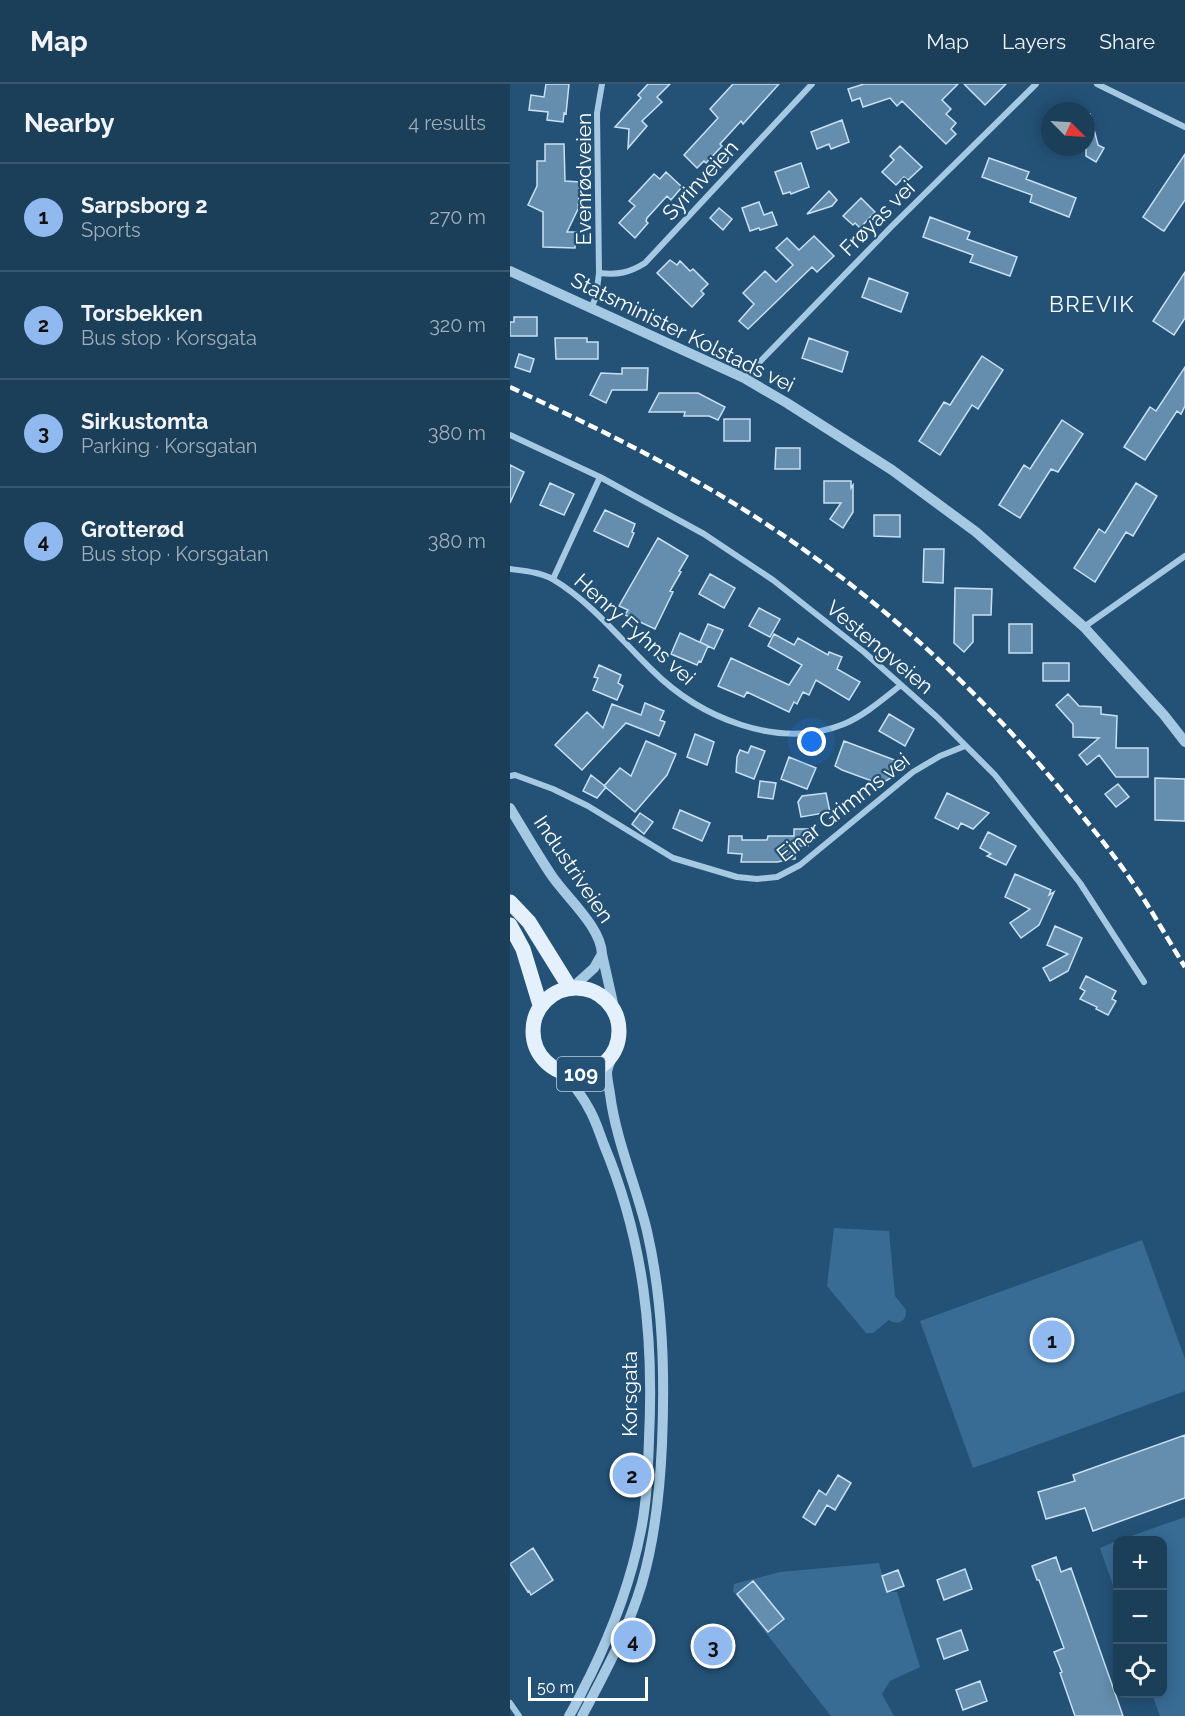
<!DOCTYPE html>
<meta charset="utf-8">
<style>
:root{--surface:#1b3e59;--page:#284962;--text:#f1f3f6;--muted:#a0aeba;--line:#39576f;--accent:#90b9f0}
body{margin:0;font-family:Raleway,sans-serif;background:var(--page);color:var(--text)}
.controls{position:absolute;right:18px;bottom:18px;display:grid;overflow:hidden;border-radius:12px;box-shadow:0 3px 15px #0003}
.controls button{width:54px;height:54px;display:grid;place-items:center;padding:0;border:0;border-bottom:2px solid var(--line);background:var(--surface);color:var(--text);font:30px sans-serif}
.compass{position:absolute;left:531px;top:18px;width:54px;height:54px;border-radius:50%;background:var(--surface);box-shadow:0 3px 15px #0003;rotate:114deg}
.scale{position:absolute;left:18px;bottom:15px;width:120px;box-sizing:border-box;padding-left:6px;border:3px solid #fff;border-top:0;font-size:16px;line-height:21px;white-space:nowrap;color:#fff;-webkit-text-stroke:4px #245277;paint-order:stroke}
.you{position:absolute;left:302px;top:658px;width:21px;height:21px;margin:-15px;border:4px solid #fff;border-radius:50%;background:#1a73e8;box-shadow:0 0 0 9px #1a73e833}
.badge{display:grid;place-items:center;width:39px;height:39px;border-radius:50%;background:var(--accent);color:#111;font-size:20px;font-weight:700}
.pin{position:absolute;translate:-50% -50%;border:3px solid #fff;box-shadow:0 2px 6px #0006}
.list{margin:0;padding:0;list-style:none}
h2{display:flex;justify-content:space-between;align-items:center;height:78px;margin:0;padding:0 24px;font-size:26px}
h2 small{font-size:20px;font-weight:400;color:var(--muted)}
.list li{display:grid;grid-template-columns:39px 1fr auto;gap:18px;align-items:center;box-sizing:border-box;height:108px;padding:0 24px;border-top:2px solid var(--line)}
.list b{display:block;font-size:22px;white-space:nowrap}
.list p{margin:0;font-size:20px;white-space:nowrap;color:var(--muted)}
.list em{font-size:20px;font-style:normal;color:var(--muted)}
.icon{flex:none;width:33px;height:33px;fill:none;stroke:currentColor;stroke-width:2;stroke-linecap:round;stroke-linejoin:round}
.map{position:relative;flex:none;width:675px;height:1632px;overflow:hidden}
header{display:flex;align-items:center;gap:36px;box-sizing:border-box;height:84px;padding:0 30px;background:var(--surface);border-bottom:2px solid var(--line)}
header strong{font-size:28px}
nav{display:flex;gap:33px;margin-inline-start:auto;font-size:21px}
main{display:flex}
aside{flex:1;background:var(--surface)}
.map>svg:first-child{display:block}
.green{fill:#386c95}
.building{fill:#658eae;stroke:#c8e0f3;stroke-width:1.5}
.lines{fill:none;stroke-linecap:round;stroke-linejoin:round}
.minor{stroke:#a5c9e3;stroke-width:6}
.tertiary{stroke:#a5c9e3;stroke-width:10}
.primary{stroke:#e4f0fc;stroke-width:15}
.rail{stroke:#fff;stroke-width:4.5;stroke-dasharray:10 4.5;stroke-linecap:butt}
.labels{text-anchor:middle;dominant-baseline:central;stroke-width:4.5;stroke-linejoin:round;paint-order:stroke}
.shield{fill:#245277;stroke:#bdcbd6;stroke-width:1.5}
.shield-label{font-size:20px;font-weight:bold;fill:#fff}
.street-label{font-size:21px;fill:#fff;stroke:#245277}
.neighbourhood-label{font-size:22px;letter-spacing:1.5px;fill:#fff;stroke:#245277}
</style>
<header>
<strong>Map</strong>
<nav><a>Map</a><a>Layers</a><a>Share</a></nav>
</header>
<main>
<aside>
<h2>Nearby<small>4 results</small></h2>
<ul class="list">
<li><span class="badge">1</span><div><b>Sarpsborg 2</b><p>Sports</p></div><em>270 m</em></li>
<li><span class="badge">2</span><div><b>Torsbekken</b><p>Bus stop · Korsgata</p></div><em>320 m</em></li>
<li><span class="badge">3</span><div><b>Sirkustomta</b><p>Parking · Korsgatan</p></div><em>380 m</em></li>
<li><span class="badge">4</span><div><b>Grotterød</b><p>Bus stop · Korsgatan</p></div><em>380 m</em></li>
</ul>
</aside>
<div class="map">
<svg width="675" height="1632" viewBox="0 0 675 1632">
<rect width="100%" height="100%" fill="#245277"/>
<path class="green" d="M324,1144L379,1147L385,1212L396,1226C397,1237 388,1242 379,1236L363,1249H356L317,1202Z
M632,1156L675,1275V1307L463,1384L410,1237Z
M675,1433V1632H650L642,1610H652V1456H610Z
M607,1457H608L607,1513L590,1464Z
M369,1479L377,1508H387L410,1583L380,1597L372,1610L384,1632H321L223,1507L224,1500L270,1488Z"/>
<path class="building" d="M36,0H59L56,30L54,29L53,38L37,36L38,28L19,26L21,11L34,13Z
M138,0H160L147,13L152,18L132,37L137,42L118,64L119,45L105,43L131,14L128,11Z
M223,0H269L233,40L231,37L210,60L212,62L196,79L194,77L187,84L174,71L208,34L200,25Z
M354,0H448L432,16L441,25L436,30L446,39L441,45L446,50L436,60L392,17L387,22L380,14L353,23L350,14L342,17L338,5Z
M454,0H496L475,21Z
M580,30L588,61L594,64L586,78L576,72V31Z
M332,36L339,58L321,65L319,60L307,65L301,48Z
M35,60H54L55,97L70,98L68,125L57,148H66L65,164L33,163V128L18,121L27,102V77H35Z
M390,62L412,83L398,96L394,93L386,101L372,88L384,76L380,72Z
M675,70V116L654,147L652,146L633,133Z
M479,74L519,88L516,95L566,114L559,133L520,118L522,111L472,93Z
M291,79L299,103L281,110L280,108L273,110L265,88Z
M156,88L172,103L161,116L157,112L137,134L136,137L138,139L125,154L109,139L125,122L119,117L144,90L150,95Z
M319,107L327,116L322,122L297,130Z
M351,114L365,128L350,144L345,139L343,141L333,132Z
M249,118L254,131L262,128L267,141L250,146L249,144L240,147L232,124Z
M209,124L222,135L213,146L200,134Z
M420,133L460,148L457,155L507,173L500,192L460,178L463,171L413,153Z
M304,152L324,172L307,188L302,183L238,245L229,237L244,220L233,209L255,187L266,198L283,181L266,164L277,154L289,166Z
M160,176L167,181L170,177L180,187L183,185L198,200L191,207L194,210L182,223L147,189Z
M675,188V234L664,251L643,237Z
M359,194L398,209L391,228L352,213Z
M4,233H27V252H0V238H4Z
M45,254H77V258H88V275H46Z
M299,254L338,268L332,288L292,274Z
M9,270L24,275L20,288L5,283Z
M472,272L493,286L468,325L462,321L430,371L409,357L434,318L440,321Z
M675,283V322L671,330L667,327L635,376L614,363L640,323L646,327Z
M112,284H138L137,306H102L96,319L80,311L91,289L112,290Z
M149,309H188L215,323L208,336L199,332H174L175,328H139Z
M214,335H240V357H214Z
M552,336L573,350L548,388L541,385L510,434L489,421L514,381L520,385Z
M266,364H290V385H265Z
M0,381L14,388L0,419Z
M314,397H341V404L343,401V428L333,444L320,435L331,419H314Z
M40,399L64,410L54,431L30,421Z
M626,399L647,412L623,452L616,448L585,498L564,484L589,445L595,449Z
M95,426L125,440L122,448L124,449L118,463L84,447Z
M364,431H390V453L364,452Z
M148,454L178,472L169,487L171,488L160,507L163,508L145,545L115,531L118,526L109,522Z
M414,465H434L433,499L413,498Z
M200,490L225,504L214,524L189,510Z
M445,504L482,505L481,531H463V558L454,568L444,559Z
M249,524L270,535L260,553L239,542Z
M198,540L213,546L204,565L190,558Z
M499,540H522V569H499Z
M170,549L198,562L191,578L189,577L187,581L161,570Z
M264,550L284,561L288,554L318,571L319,568L332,573L327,585L350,598L339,616L306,596L299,611L293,608L287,620L284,618L279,628L237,608L234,613L208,602L221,574L279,601L292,581L258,562Z
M533,579H559V597H533Z
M89,581L111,591L108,599L113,602L107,616L83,606L88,594L84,593Z
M558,610L569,622L591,623V630L607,632L606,664H638V693H606L589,671L577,681L569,671L589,654L563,653V640L546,621Z
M135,619L154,627L150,636L155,638L149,652L116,639L72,686L45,661L77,628L93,644L102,620L131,631Z
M379,630L404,645L395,662L369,647Z
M185,650L204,658L197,681L177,673Z
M136,657L166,670L157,691L125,728L94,702L110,684L121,692Z
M334,657L395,680L378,690L381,694L370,700L332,686L325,682Z
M241,662L255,667L244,695L226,688L227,673L230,666L238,669Z
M279,673L306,684L297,705L271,695Z
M81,691L96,703L87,714L73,707Z
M645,694L675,695V737L645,736Z
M250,697L266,699L263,715L248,713Z
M608,700L619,713L606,723L595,710Z
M316,709L320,728L291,733L288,718L292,712Z
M437,709L479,729L463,745L451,739L448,745L425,734Z
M170,726L200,739L192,757L163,744Z
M130,729L143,738L134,750L122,740Z
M284,745H298V762H285V775H273L272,777L267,778H231L232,770L218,769L219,752H232V756H257L258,752H284Z
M478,748L506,762L496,781L477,772L481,770L470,764Z
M505,790L541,806L539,811L544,808L529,841L511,854L500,839L520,825L495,813Z
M545,842L572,854L558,887L540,897L533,884L558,870L537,861Z
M576,892L606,907L602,915L606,917L598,931L586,925L587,923L570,915L575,907L570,904Z
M675,1351V1414L583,1447L575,1424L536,1435L528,1408L565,1397L563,1391Z
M328,1391L341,1399L325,1426L317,1421L305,1441L293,1433L309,1406L316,1411Z
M23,1464L43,1496L21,1511L19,1507L18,1508L0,1480Z
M546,1473L551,1488L561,1484L613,1632H565L550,1589L552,1588L544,1568L554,1564L529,1496H527L522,1482Z
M455,1485L462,1505L434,1516L427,1496Z
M388,1486L394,1502L377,1508L372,1492Z
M243,1497L274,1535L258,1548L227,1510Z
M451,1546L458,1566L434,1575L427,1555Z
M470,1597L477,1617L453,1626L446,1606Z"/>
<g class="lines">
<path class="minor" d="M587,0L675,43
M89,189C108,191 119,189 135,179L302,0
M81,224L86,213L89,189L87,29L92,0
M234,294L382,142L526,0
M0,351L90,393L194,450L263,496L354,568L427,633L485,691L570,799L634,898
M0,485C14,487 31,488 44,496C82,519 110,555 142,586C189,633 268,667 334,640C355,631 373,615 391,601
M43,495L90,393
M574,543L675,472
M0,692L5,691L43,705L78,722L163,774L227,793L247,795L267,793L290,781L403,688L430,672L455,662
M0,1619L9,1632"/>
<path class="tertiary" d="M0,187L234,294L277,319L382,386L466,448L574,543L654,631L675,658
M0,724C14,747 27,770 42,792C57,814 91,843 92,870L105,928
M63,903L84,884L92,870
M54,989C62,1000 72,1011 78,1023C85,1034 89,1048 94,1061C134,1157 144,1252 139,1355C138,1385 137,1416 131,1446C121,1497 103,1545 80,1592C73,1605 67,1619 59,1632
M72,1632C95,1589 118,1546 132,1499C145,1454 150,1406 152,1360C155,1288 153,1217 137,1147C126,1101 106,1057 100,1010C99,1003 97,995 97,988C98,982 101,976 103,970"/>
<path class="primary" d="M0,818L19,838L60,904
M0,841L13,865L30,921
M23 947a43 43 0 1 1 86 0a43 43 0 1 1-86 0Z"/>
<path class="rail" d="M0,303C59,331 118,359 175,391C324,473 454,586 561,718C583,745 606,773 625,802C643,828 658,856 675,883"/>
</g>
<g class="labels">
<rect class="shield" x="47" y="973" width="48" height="34" rx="4.5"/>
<g class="shield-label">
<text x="71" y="990">109</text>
</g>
<g class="street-label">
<text transform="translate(73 95) rotate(-90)">Evenrødveien</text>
<text transform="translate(190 96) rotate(-47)">Syrinveien</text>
<text transform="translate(367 134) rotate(-45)">Frøyas vei</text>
<text transform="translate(173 248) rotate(26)">Statsminister Kolstads vei</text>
<text transform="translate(125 545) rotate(42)">Henry Fyhns vei</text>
<text transform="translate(370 563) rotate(40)">Vestengveien</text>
<text transform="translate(333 723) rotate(-38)">Einar Grimms vei</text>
<text transform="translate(64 785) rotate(56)">Industriveien</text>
<text transform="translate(119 1310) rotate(-90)">Korsgata</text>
</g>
<g class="neighbourhood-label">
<text x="582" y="220">BREVIK</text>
</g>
</g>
</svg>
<div class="controls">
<button>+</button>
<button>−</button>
<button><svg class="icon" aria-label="locate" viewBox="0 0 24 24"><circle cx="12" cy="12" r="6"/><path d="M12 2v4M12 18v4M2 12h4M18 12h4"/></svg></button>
</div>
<svg class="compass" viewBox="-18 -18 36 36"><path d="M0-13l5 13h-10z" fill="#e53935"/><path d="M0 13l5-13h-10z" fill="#a0aeba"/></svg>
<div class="scale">50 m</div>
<div class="you"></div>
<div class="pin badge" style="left:542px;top:1256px">1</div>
<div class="pin badge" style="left:122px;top:1391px">2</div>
<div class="pin badge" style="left:203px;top:1562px">3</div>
<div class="pin badge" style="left:123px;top:1556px">4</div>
</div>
</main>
